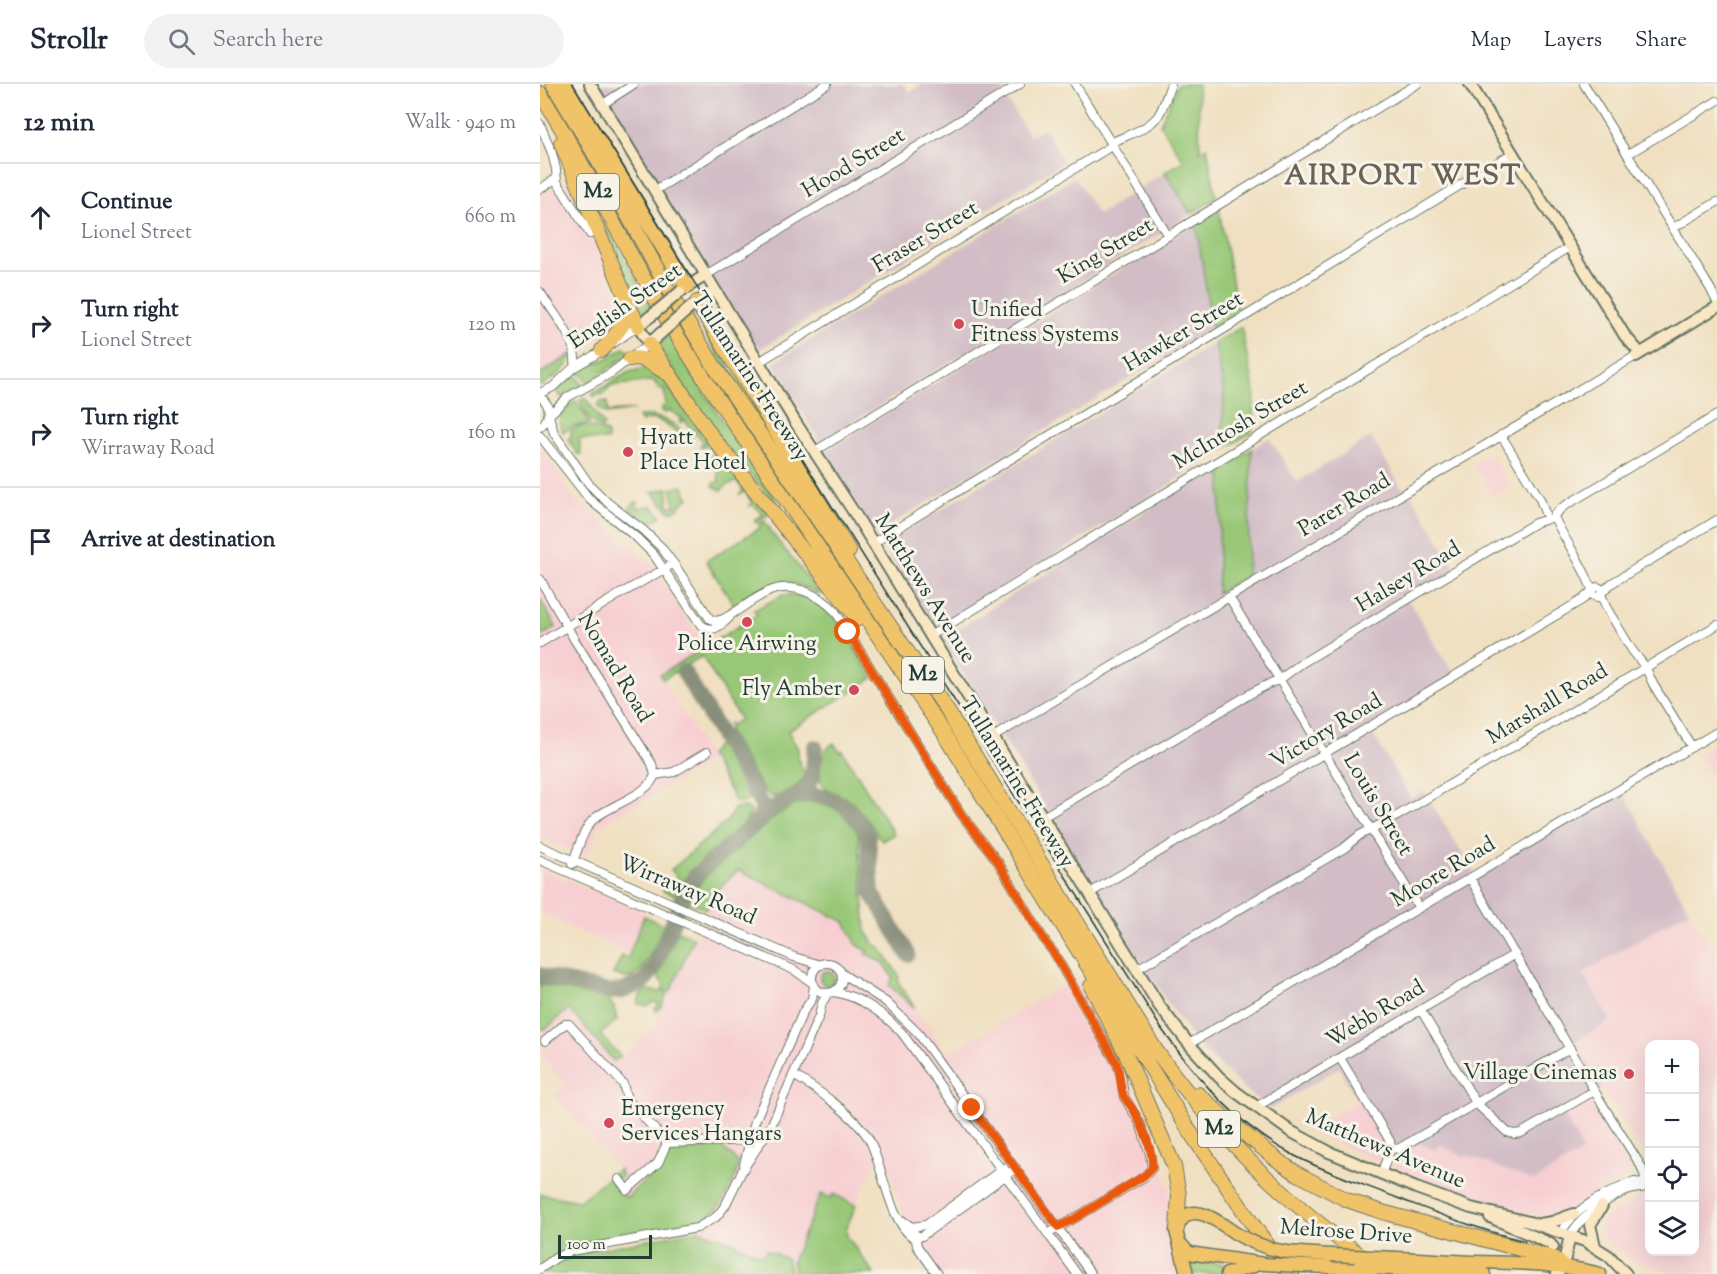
<!DOCTYPE html>
<meta charset="utf-8">
<style>
:root{--surface:#fff;--page:#f2f2f3;--text:#1f2937;--muted:#747a83;--line:#e0e1e3}
body{margin:0;font-family:"Sorts Mill Goudy",serif;background:var(--page);color:var(--text)}
.controls{position:absolute;right:18px;bottom:18px;display:grid;overflow:hidden;border-radius:12px;box-shadow:0 6px 24px #0002}
.controls button{width:54px;height:54px;display:grid;place-items:center;padding:0;border:0;border-bottom:2px solid var(--line);background:var(--surface);color:var(--text);font:30px sans-serif}
.scale{position:absolute;left:18px;bottom:15px;width:94px;box-sizing:border-box;padding-left:6px;border:3px solid #1f3d34;border-top:0;font-size:16px;line-height:21px;white-space:nowrap;color:#1f3d34;-webkit-text-stroke:4px #f7f3e8;paint-order:stroke}
.stop{position:absolute;width:18px;height:18px;margin:-14px;border:4px solid #ea580c;border-radius:50%;background:#fff}
.stop.end{background:#ea580c;border-color:#fff;box-shadow:0 2px 6px #0008}
.list{margin:0;padding:0;list-style:none}
h2{display:flex;justify-content:space-between;align-items:center;height:78px;margin:0;padding:0 24px;font-size:26px}
h2 small{font-size:20px;font-weight:400;color:var(--muted)}
.list li{display:grid;grid-template-columns:39px 1fr auto;gap:18px;align-items:center;box-sizing:border-box;height:108px;padding:0 24px;border-top:2px solid var(--line)}
.list b{display:block;font-size:22px;white-space:nowrap}
.list p{margin:0;font-size:20px;white-space:nowrap;color:var(--muted)}
.list em{font-size:20px;font-style:normal;color:var(--muted)}
.icon{flex:none;width:33px;height:33px;fill:none;stroke:currentColor;stroke-width:2;stroke-linecap:round;stroke-linejoin:round}
.map{position:relative;flex:none;width:1177px;height:1190px;overflow:hidden}
header{display:flex;align-items:center;gap:36px;box-sizing:border-box;height:84px;padding:0 30px;background:var(--surface);border-bottom:2px solid var(--line)}
header strong{font-size:28px}
nav{display:flex;gap:33px;margin-inline-start:auto;font-size:21px}
.search{width:420px;height:54px;background:var(--page);display:flex;align-items:center;gap:15px;box-sizing:border-box;padding:0 21px;border-radius:33px;color:var(--muted);font-size:22px}
main{display:flex}
aside{flex:1;background:var(--surface)}
.map>svg:first-child{display:block}
.built{fill:#f7cfd2}
.industrial{fill:#d2bdc6}
.green{fill:#98c877;stroke:#5c8256;stroke-width:1.5}
.lines{fill:none;stroke-linecap:round;stroke-linejoin:round}
.taxiway{stroke:#888e7a;stroke-width:16}
.street-casing{stroke:#687665;stroke-width:10}
.secondary-casing{stroke:#687665;stroke-width:14}
.primary-casing{stroke:#687665;stroke-width:15}
.highway-casing{stroke:#687665;stroke-width:16}
.street{stroke:#fff;stroke-width:8}
.secondary{stroke:#f9e7c3;stroke-width:10}
.primary{stroke:#f1c369;stroke-width:12}
.highway{stroke:#f1c369;stroke-width:14}
.tram{stroke:#1f3d34;stroke-width:1.5}
.secondary-bridge-casing{stroke:#687665;stroke-width:14;stroke-linecap:butt}
.primary-bridge-casing{stroke:#687665;stroke-width:15;stroke-linecap:butt}
.secondary-bridge{stroke:#f9e7c3;stroke-width:10}
.primary-bridge{stroke:#f1c369;stroke-width:12}
.route{stroke:#ea580c;stroke-width:8}
.poi-dot{fill:#d1495b;stroke:#f7f3e8;stroke-width:2}
.labels{text-anchor:middle;dominant-baseline:central;stroke-width:6;stroke-linejoin:round;paint-order:stroke}
.shield{fill:#f7f3e8;stroke:#60746a;stroke-width:1.5}
.shield-label{font-size:21px;font-weight:bold;fill:#1f3d34}
.street-label{font-size:22px;fill:#1f3d34;stroke:#f7f3e8}
.poi-label{font-size:22px;fill:#1f3d34;stroke:#f7f3e8;text-anchor:start}
.district-label{font-size:28px;font-weight:bold;letter-spacing:1.5px;fill:#696257;stroke:#f7f3e8}
</style>
<header>
<strong>Strollr</strong>
<div class="search"><svg class="icon" aria-label="search" viewBox="0 0 24 24"><circle cx="10" cy="10" r="6"/><path d="M15 15l6 6"/></svg>Search here</div>
<nav><a>Map</a><a>Layers</a><a>Share</a></nav>
</header>
<main>
<aside>
<h2>12 min<small>Walk · 940 m</small></h2>
<ul class="list">
<li><svg class="icon" aria-label="ahead" viewBox="0 0 24 24"><path d="M12 20V5M6 11l6-6 6 6"/></svg><div><b>Continue</b><p>Lionel Street</p></div><em>660 m</em></li>
<li><svg class="icon" aria-label="right" viewBox="0 0 24 24"><path d="M7 20v-9h11M14 6l5 5-5 5"/></svg><div><b>Turn right</b><p>Lionel Street</p></div><em>120 m</em></li>
<li><svg class="icon" aria-label="right" viewBox="0 0 24 24"><path d="M7 20v-9h11M14 6l5 5-5 5"/></svg><div><b>Turn right</b><p>Wirraway Road</p></div><em>160 m</em></li>
<li><svg class="icon" aria-label="arrive" viewBox="0 0 24 24"><path d="M6 21V4h12l-3 4 3 4H6"/></svg><div><b>Arrive at destination</b></div></li>
</ul>
</aside>
<div class="map">
<svg width="1177" height="1190" viewBox="0 0 1177 1190">
<rect width="100%" height="100%" fill="#f7f3e8"/>
<filter id="ink" filterUnits="userSpaceOnUse"><feTurbulence type="fractalNoise" baseFrequency=".0167" numOctaves="2"/><feDisplacementMap in="SourceGraphic" scale="12" xChannelSelector="R" yChannelSelector="G"/><feConvolveMatrix kernelMatrix="1 2 1 2 8 2 1 2 1" color-interpolation-filters="sRGB"/></filter>
<filter id="wash" filterUnits="userSpaceOnUse"><feTurbulence type="fractalNoise" baseFrequency=".008" numOctaves="4" result="noise"/><feDisplacementMap in="SourceGraphic" scale="24" xChannelSelector="R" yChannelSelector="G"/><feGaussianBlur stdDeviation="1.35" result="paint"/><feColorMatrix in="noise" values="0 0 0 0 0 0 0 0 0 0 0 0 0 0 0 0 0 1.4 0 .05"/><feComposite in="paint" operator="in"/></filter>
<g filter="url(#wash)">
<rect width="100%" height="100%" fill="#f0e0c1"/>
<path class="built" d="M26,96L42,122L56,154L75,208L77,223L74,239L68,248L0,290V112Z
M3,366L34,415L113,482L165,563L120,591L172,676L59,742L45,773L0,753V367Z
M950,370L970,403L953,413L933,380Z
M1177,657V702L1158,669Z
M0,784L106,829L90,870L0,829Z
M198,786L305,838L317,861L328,867L327,870L344,879L353,894L349,901L375,924L408,970L536,894L578,968L595,1006L620,1075L628,1101L630,1118L627,1139L630,1160L637,1177L640,1190H394L372,1158L346,1074L334,1082L316,1121L293,1111L291,1114L281,1110L252,1177L227,1166L221,1171L180,1153L165,1149L154,1141L198,1078L182,1063L131,1066L123,1080L86,1114L82,1110L73,1099L81,1092L79,1085L14,1012L26,1001L0,971L8,964L0,954V950L28,925L74,976L78,973L80,974L120,938L115,932L122,925L155,853L159,854L170,828L166,825L173,811Z
M1149,826L1170,864L1177,860V1190H1133L1089,1174L1076,1162L1067,1157L1059,1147L1065,1133L1108,1109L1109,1106L1110,1168H1154V960H1110L1109,1076L1102,1064L1094,1058L1072,1019L1070,1020L1034,958L1071,936L1043,889Z
M1053,1010L1094,1081L1093,1087L1023,1129L1001,1133L854,1087L858,1071L878,1059L896,1066L898,1060L925,1072L1022,1028Z
M819,1016L846,1064L839,1078L766,1046Z"/>
<path class="industrial" d="M50,0H363L369,8L383,0H473L462,7L489,52L504,44L524,78L215,268Z
M625,88L651,130L280,358L233,279L535,93L558,131Z
M656,139L672,244L337,449L334,448L284,368Z
M675,259L684,309L682,366L618,408L407,537L392,539L343,461Z
M831,353L860,401L874,415L917,486L868,516L915,592L829,644L871,714L884,707L935,791L1081,705L1149,826L1043,889L1071,936L1035,958L1062,1005L1022,1028L1043,1067L994,1097L926,1071L925,1073L899,1060L896,1066L878,1059L858,1071L846,1064L799,984L730,1025L704,1005L665,967L650,950L610,893L402,555L643,404L682,383L678,508L707,492L712,365L729,354L757,398Z"/>
<path class="green" d="M638,0H658L660,67L667,63L676,114L651,130L625,88L644,77L620,40Z
M679,125L698,229L672,244L656,139Z
M64,137L111,222L104,227L99,228L61,139Z
M156,228L233,353L180,275L153,230Z
M701,243L715,309L712,348L682,366L684,309L675,259Z
M128,251L169,316L240,420L237,422L174,347L118,263Z
M84,264L91,269L48,299L44,293L36,287L66,275Z
M32,270C30,284 12,296 0,302V290Z
M106,280L123,294L144,326L229,430L216,439L214,436L223,431L213,420L209,423L212,419L205,408L200,410L203,406L196,397L192,400L190,399L181,406L173,402L174,399L179,398L176,374L170,373L173,370L165,360L162,363L160,361L164,358L156,349L152,352L150,350L154,347L144,336L141,339L139,337L142,334L129,326L126,329L122,327V323L126,322L124,306L119,305L115,298L111,297L70,302L64,310L53,312V309L89,288L101,285Z
M29,292L37,293L43,301L21,313L15,305Z
M45,313L64,341L62,344C50,338 44,328 40,316Z
M36,317L50,339L35,342L23,348C14,334 24,324 36,317Z
M61,317L67,318L68,328L94,326L66,330L58,323V320Z
M102,332C119,331 139,338 145,354C131,348 121,328 101,338L98,333Z
M40,342H48L67,348L68,356L39,355L41,370L38,371L28,355L31,353V347Z
M712,365L707,492L677,509L682,383Z
M144,402L146,410L149,414L134,427H129L112,408L128,404V422H135L131,404Z
M97,417L98,424L111,421L121,432L109,440L89,425Z
M224,437L231,446L230,447L281,511C235,489 235,497 194,521L166,477L220,444L219,440Z
M243,511C249,511 256,510 262,511C294,517 316,569 333,594L248,647L258,665V676L265,690C259,702 247,712 232,713L223,706L189,649V639L192,641L200,635L162,572L123,595L120,591L217,531L214,526Z
M0,515L16,543L0,553Z
M294,659L300,668L302,666L354,750L342,757C332,743 323,727 309,716C300,709 287,709 280,699C279,683 280,667 294,659Z
M179,661L210,713L205,718H195L189,705L169,671L176,662Z
M270,717L292,722L300,726L318,748L326,847L335,861L340,863L359,892L358,898L375,924L349,901L353,894L344,879L326,870L328,867L317,861L305,838L198,786L173,811L166,825L149,818L155,806L164,794L237,731L254,721Z
M198,723H206L211,727C203,754 159,774 142,799L135,797L136,791L131,786L188,736L194,725Z
M130,799L140,803L136,812L123,807L124,803Z
M104,832L124,841C118,854 104,894 87,894C83,894 77,891 73,890L82,872L88,874Z
M138,847L154,854L130,908L122,906L124,901L117,892Z
M280 894a7 7 0 1 1 14 0a7 7 0 1 1-14 0Z
M0,900L68,915L74,923L77,936L60,951L81,973L74,977L29,925L4,946L0,942Z
M108,906L127,909L122,922L116,927L115,925L119,920L114,918L108,922L98,920L101,909Z
M182,1063L198,1078C198,1086 196,1092 192,1100C182,1122 175,1130 154,1141L51,1159L30,1165L0,1182V1110L39,1117L79,1085L82,1092L73,1100L86,1114L123,1080L131,1066Z
M281,1110L291,1114L293,1110L316,1121L306,1145L307,1152L334,1190H255L252,1177Z
M158,1146L180,1153L221,1171L227,1166L247,1175L251,1190H3L19,1178L39,1169Z
M651,1175L697,1182L678,1190H653Z"/>
<g class="lines">
<path class="taxiway" d="M144,588L222,721V730L217,737
M258,711C275,700 273,681 275,663
M0,891L68,908L83,907L103,898L114,884L143,813L155,792L227,728L249,714L263,710L275,711L295,716L308,725L321,741L328,753L332,809L368,870"/>
</g>
</g>
<g filter="url(#ink)">
<g class="lines">
<g class="street-casing">
<path id="street" d="M535,0L628,152
M1044,0L1170,204L1177,218
M63,20L94,0
M0,40L12,69L16,85L17,98L50,150
M571,59C586,51 607,46 618,32C624,23 627,10 631,0
M1088,70L1177,17
M0,105L16,95
M114,107L287,0
M1133,144L1177,118
M166,191L480,0
M0,208C13,229 38,255 35,282
M75,258L98,242
M219,278L573,61
M0,309L13,303L33,284L65,265
M0,313C12,321 11,334 0,343
M9,331L28,313L71,289L109,260
M9,332L14,349L49,400L68,419L103,446L121,463L136,483L170,535L176,537L183,535C200,527 217,510 236,505C257,500 281,512 295,527L421,730L458,778L506,859L514,869L577,980L581,991L584,1013L600,1039L610,1070L612,1084L604,1093L508,1150
M961,351L1000,415L1005,429
M0,352L50,416L97,454L114,471L161,541C172,549 180,543 189,534
M275,367L877,0
M1014,431L1023,423L1177,331
M1014,433C1025,457 1043,480 1052,506
M333,459L973,69
M0,495L34,555L112,680L115,691
M1052 508a5 5 0 1 1 10 0a5 5 0 1 1-10 0Z
M1062,508L1072,499L1177,436
M1061,510L1066,523L1092,566L1106,584L1113,600L1152,663
M689,513L879,824
M390,552L1030,163
M0,559L80,510L128,483
M453,653L1094,273
M503,733L715,607L743,593L762,579L995,439L1008,435
M0,762L254,873L281,881
M805,763L820,751L857,732L1177,541
M0,776L254,886L274,900
M32,780C38,766 43,744 55,734C71,721 109,710 115,691L134,688L167,668
M930,794L1061,1018L1101,1082L1105,1093L1102,1104C1080,1104 1040,1132 1030,1152
M550,809L1042,516L1052,507
M272 894a15 15 0 1 1 30 0a15 15 0 1 1-30 0Z
M597,885L808,762
M301,889L346,918L378,949L551,1190
M293,908C321,912 343,929 362,949L537,1190
M881,926L936,1019L967,1048L974,1050L981,1049L1054,1007
M5,957L25,940H29L83,1000L87,1015L127,1059L212,1056L225,1051
M649,960L1177,648
M800,974L850,1057L851,1064
M253,991C276,1004 318,1034 330,1057C342,1081 351,1141 373,1153L382,1152L476,1084
M716,1023L975,870
M851,1064L858,1065L1030,964
M204,1080L215,1037L263,928L272,915L274,902
M841,1090L851,1064
M79,1095L87,1106L118,1079L127,1059
M360,1135L372,1143L386,1141L464,1084
M1021,1149C1034,1124 1063,1111 1088,1100L1094,1098L1103,1099
M375,1150L377,1162L397,1190
M0,1185L17,1173L31,1167L157,1144L176,1133L185,1122L202,1087L231,1042L279,932L282,919L288,909"/>
</g>
<g class="secondary-casing">
<path id="secondary" d="M50,0L254,336L315,430L620,923L649,960L679,993L696,1008L750,1047L789,1068L876,1104L931,1124L989,1138L1045,1157L1069,1172L1086,1190
M930,0L1085,252L1100,269
M141,207L166,191
M151,223L175,206
M111,232L98,242L109,260L121,249
M1096,272L1177,223
M950,1133L1009,1159L1013,1163
M1000,1140L1012,1138L1034,1130
M1055,1162L1050,1141L1062,1122
M1017,1190L1023,1182L1030,1152"/>
</g>
<g class="primary-casing">
<path id="primary" d="M695,1149C677,1137 648,1112 636,1147L639,1158L649,1169L724,1180
M640,1162L647,1190
M759,1169L791,1171
M856,1174C882,1175 909,1177 935,1178C977,1179 1020,1179 1060,1190
M761,1182L817,1184
M856,1185L944,1190
M687,1190L714,1182"/>
</g>
<g class="highway-casing">
<path id="highway" d="M13,0L51,64L135,218L174,282L405,623L615,965C673,1047 746,1118 827,1176
M24,0L147,203
M0,9C41,74 74,142 112,209C131,244 153,277 175,311L404,649L654,1054L711,1138L737,1174L752,1190
M21,59L98,242
M157,218L309,467
M109,260L173,354L318,535
M62,266C73,253 90,238 88,220
M90,275C103,271 114,282 125,288
M551,902L585,968L634,1082L639,1111L637,1145
M658,1010L687,1036L740,1078L758,1090L807,1116L842,1128L1013,1174L1023,1182"/>
</g>
<use href="#street" class="street"/>
<use href="#secondary" class="secondary"/>
<use href="#primary" class="primary"/>
<use href="#highway" class="highway"/>
<path class="tram" d="M33,0L259,370L621,944C657,995 698,1042 755,1072C788,1089 825,1101 860,1115C902,1131 942,1147 985,1157"/>
<g class="secondary-bridge-casing">
<path id="secondary-bridge" d="M111,232L140,208
M121,249L150,224"/>
</g>
<g class="primary-bridge-casing">
<path id="primary-bridge" d="M695,1149C715,1161 737,1168 759,1169
M791,1171L856,1174
M724,1180L761,1182
M817,1184L856,1185"/>
</g>
<use href="#secondary-bridge" class="secondary-bridge"/>
<use href="#primary-bridge" class="primary-bridge"/>
</g>
</g>
<g class="lines" filter="url(#ink)">
<path class="route" d="M308,548L421,730L458,778L506,859L514,869L577,980C581,991 580,1003 584,1013C587,1018 592,1023 595,1029C603,1044 613,1067 612,1084L604,1092L534,1135L518,1143L432,1024"/>
</g>
<g class="poi-dot">
<circle cx="419" cy="240" r="6"/>
<circle cx="88" cy="368" r="6"/>
<circle cx="207" cy="538" r="6"/>
<circle cx="314" cy="606" r="6"/>
<circle cx="1089" cy="990" r="6"/>
<circle cx="69" cy="1039" r="6"/>
</g>
<g class="labels">
<g class="shield">
<rect x="37" y="90" width="42" height="36" rx="4.5"/>
<rect x="362" y="573" width="42" height="36" rx="4.5"/>
<rect x="658" y="1027" width="42" height="36" rx="4.5"/>
</g>
<g class="shield-label">
<text x="58" y="108">M2</text>
<text x="383" y="591">M2</text>
<text x="679" y="1045">M2</text>
</g>
<g class="street-label">
<text transform="translate(314 80) rotate(-31)">Hood Street</text>
<text transform="translate(386 154) rotate(-31)">Fraser Street</text>
<text transform="translate(566 168) rotate(-31)">King Street</text>
<text transform="translate(86 223) rotate(-35)">English Street</text>
<text transform="translate(644 249) rotate(-31)">Hawker Street</text>
<text transform="translate(209 293) rotate(57)">Tullamarine Freeway</text>
<text transform="translate(701 342) rotate(-31)">McIntosh Street</text>
<text transform="translate(805 422) rotate(-31)">Parer Road</text>
<text transform="translate(869 494) rotate(-31)">Halsey Road</text>
<text transform="translate(384 505) rotate(58)">Matthews Avenue</text>
<text transform="translate(74 584) rotate(59)">Nomad Road</text>
<text transform="translate(1008 621) rotate(-31)">Marshall Road</text>
<text transform="translate(787 648) rotate(-31)">Victory Road</text>
<text transform="translate(476 699) rotate(58)">Tullamarine Freeway</text>
<text transform="translate(837 721) rotate(59)">Louis Street</text>
<text transform="translate(904 789) rotate(-31)">Moore Road</text>
<text transform="translate(147 807) rotate(23)">Wirraway Road</text>
<text transform="translate(836 931) rotate(-31)">Webb Road</text>
<text transform="translate(845 1066) rotate(23)">Matthews Avenue</text>
<text transform="translate(806 1149) rotate(4)">Melrose Drive</text>
</g>
<g class="poi-label">
<text x="431" y="227">Unified<tspan x="431" dy="25">Fitness Systems</tspan></text>
<text x="100" y="355">Hyatt<tspan x="100" dy="25">Place Hotel</tspan></text>
<text x="207" y="561" text-anchor="middle">Police Airwing</text>
<text x="302" y="606" text-anchor="end">Fly Amber</text>
<text x="1077" y="990" text-anchor="end">Village Cinemas</text>
<text x="81" y="1026">Emergency<tspan x="81" dy="25">Services Hangars</tspan></text>
</g>
<g class="district-label">
<text x="863" y="93">AIRPORT WEST</text>
</g>
</g>
</svg>
<div class="controls">
<button>+</button>
<button>−</button>
<button><svg class="icon" aria-label="locate" viewBox="0 0 24 24"><circle cx="12" cy="12" r="6"/><path d="M12 2v4M12 18v4M2 12h4M18 12h4"/></svg></button>
<button><svg class="icon" aria-label="layers" viewBox="0 0 24 24"><path d="M12 4l9 5-9 5-9-5zM3 14l9 5 9-5"/></svg></button>
</div>
<div class="scale">100 m</div>
<div class="stop" style="left:308px;top:548px"></div>
<div class="stop end" style="left:432px;top:1024px"></div>
</div>
</main>
